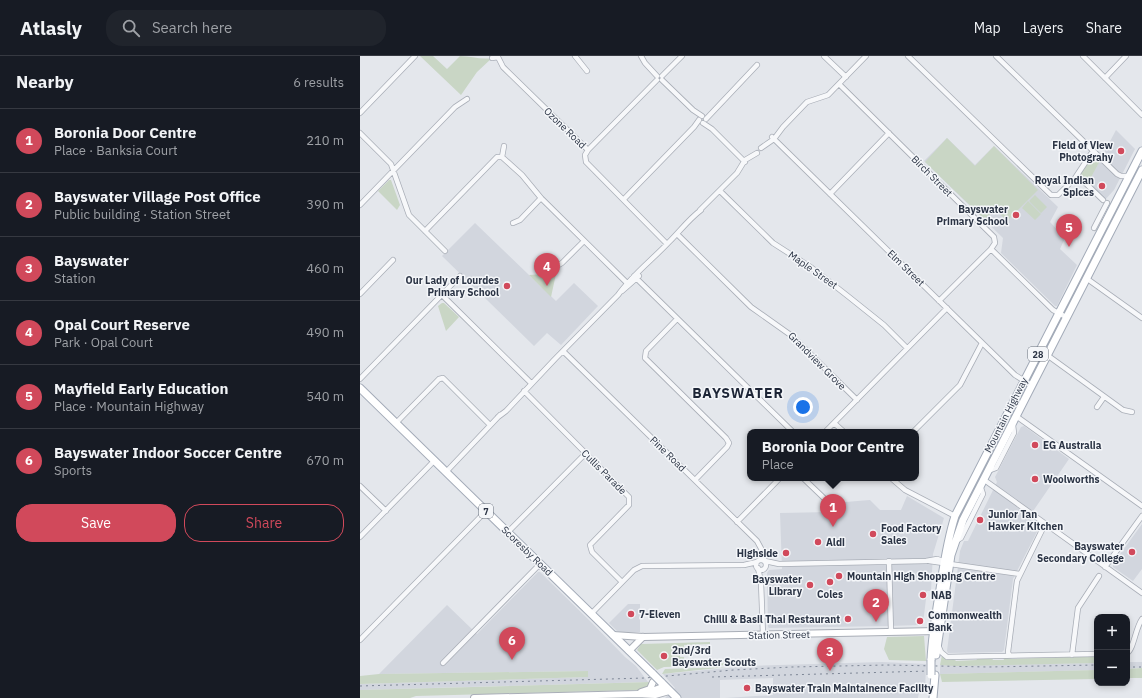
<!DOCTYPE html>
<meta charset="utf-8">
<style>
:root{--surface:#171b24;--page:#20242c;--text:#f1f3f6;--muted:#9ea1a6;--line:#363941;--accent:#d1495b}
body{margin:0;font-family:"IBM Plex Sans",sans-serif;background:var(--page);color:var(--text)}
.controls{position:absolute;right:12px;bottom:12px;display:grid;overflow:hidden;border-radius:8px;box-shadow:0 2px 6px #0003}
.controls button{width:36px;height:36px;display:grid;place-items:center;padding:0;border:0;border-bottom:1px solid var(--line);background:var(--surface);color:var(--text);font:20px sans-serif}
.you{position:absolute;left:443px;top:351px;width:14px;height:14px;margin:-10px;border:3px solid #fff;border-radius:50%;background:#1a73e8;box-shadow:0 0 0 6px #1a73e833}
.badge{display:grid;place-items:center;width:26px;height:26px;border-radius:50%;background:var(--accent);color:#fff;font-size:13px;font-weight:700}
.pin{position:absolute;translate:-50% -33px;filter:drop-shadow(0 1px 2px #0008)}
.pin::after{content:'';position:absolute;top:21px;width:14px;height:12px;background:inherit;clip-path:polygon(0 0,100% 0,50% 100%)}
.popup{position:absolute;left:387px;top:373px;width:172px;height:52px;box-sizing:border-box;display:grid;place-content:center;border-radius:8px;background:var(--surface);filter:drop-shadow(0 1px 3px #0005);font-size:13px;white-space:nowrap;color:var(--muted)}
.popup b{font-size:15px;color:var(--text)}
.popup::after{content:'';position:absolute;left:50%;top:100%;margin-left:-8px;border:8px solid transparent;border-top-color:var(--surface)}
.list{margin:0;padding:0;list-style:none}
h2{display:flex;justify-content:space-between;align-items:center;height:52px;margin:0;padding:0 16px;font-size:17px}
h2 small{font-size:13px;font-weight:400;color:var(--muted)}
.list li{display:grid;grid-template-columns:26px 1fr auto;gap:12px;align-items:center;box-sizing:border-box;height:64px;padding:0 16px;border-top:1px solid var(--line)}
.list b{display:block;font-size:15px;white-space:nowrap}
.list p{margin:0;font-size:13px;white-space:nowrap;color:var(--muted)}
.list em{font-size:13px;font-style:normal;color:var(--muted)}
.actions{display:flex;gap:8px;padding:12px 16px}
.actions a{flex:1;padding:9px 0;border:1px solid var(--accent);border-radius:16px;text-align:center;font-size:14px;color:var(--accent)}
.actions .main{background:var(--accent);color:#fff}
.icon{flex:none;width:22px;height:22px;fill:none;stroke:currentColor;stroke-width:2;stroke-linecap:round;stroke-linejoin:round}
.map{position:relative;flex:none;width:782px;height:642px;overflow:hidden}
header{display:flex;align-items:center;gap:24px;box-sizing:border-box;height:56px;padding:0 20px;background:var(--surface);border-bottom:1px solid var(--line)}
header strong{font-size:19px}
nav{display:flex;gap:22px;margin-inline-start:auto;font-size:14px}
.search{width:280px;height:36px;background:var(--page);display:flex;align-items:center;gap:10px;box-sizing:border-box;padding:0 14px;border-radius:16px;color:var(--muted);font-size:15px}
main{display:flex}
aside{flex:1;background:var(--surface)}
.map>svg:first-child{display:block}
.built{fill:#d2d6de}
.green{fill:#c9d6c5}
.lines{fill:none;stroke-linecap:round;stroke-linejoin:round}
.minor-casing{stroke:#a9aeb7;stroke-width:6}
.secondary-casing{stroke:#a9aeb7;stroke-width:8}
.primary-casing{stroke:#a3abb8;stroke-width:9}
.minor{stroke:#f7f8fa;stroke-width:4.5}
.secondary{stroke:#fff;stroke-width:6}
.primary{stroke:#fff;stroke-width:7}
.rail{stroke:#7d8696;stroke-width:1;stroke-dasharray:2 4;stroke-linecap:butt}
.primary-bridge-casing{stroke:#a3abb8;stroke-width:9;stroke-linecap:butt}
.primary-bridge{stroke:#fff;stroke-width:7}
.poi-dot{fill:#d1495b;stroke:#f4f6f9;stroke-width:1.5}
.labels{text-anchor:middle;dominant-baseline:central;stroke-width:3;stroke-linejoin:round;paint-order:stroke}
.shield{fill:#f4f6f9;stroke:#676e7b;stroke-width:1}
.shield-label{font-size:9px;font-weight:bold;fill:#2b3445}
.street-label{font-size:10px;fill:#2b3445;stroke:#f4f6f9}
.poi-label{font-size:10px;font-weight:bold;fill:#2b3445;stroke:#f4f6f9;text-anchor:start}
.district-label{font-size:14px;font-weight:bold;letter-spacing:1px;fill:#1d2536;stroke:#f4f6f9}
</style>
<header>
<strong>Atlasly</strong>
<div class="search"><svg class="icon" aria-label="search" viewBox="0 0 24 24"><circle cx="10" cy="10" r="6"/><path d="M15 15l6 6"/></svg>Search here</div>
<nav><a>Map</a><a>Layers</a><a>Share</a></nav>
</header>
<main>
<aside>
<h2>Nearby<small>6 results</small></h2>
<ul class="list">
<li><span class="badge">1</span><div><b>Boronia Door Centre</b><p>Place · Banksia Court</p></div><em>210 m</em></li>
<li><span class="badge">2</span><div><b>Bayswater Village Post Office</b><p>Public building · Station Street</p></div><em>390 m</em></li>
<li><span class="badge">3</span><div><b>Bayswater</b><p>Station</p></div><em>460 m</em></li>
<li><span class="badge">4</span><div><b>Opal Court Reserve</b><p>Park · Opal Court</p></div><em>490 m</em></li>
<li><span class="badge">5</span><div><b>Mayfield Early Education</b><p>Place · Mountain Highway</p></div><em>540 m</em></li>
<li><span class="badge">6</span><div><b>Bayswater Indoor Soccer Centre</b><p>Sports</p></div><em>670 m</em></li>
</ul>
<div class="actions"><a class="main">Save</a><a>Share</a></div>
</aside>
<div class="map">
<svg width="782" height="642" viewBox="0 0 782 642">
<rect width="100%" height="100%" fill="#e4e7ec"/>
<path class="built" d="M756,74L775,93L754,134L744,145L727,129Z
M587,82L615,109L634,90L698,151L690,166L705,182L700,193L717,209L697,250H695L641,197L643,182L564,105Z
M115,167L196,245L214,227L238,250L201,289L187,277L174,290L82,200Z
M664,370L709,403L669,461L680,470L653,523L644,594L642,596L588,597L587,595L600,495L604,485H608L637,426L635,421L661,371Z
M547,440L584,462L573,498L571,535H567L563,567L561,569L528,570L409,572L408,571L407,517L409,514L422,513L420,457L470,456L473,447L510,444L520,454H541Z
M782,468V513L773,525L753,511V508Z
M178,516H180L231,566L265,601L276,610L288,626L0,634V628L228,621V615L19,618L87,549L117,578Z
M268,548H280V576L259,577L249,567Z
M522,606L566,608L565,636H559L558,642H365L413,639V622L360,624V642H296H305L315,632L303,618L389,610Z
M767,606H782V612L767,613Z
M737,607V614L580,618V609Z"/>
<path class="green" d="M60,0H73L87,13L100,0C111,0 121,4 132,2L117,16L101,39Z
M587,82L615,110L634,90L678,134L647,165L638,156L631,157L625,164L565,106Z
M733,95L741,103L727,129L717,119Z
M29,124H31L40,149L37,154L18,135Z
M675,139L687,151L681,157L669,145Z
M668,145L681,158L675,164L662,152Z
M189,215L196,218L191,241L169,219L184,218Z
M82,247H84L99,261L86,275L78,250Z
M564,580L566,605L529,604L524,593L527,581Z
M350,586V588L324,589V593H320V601H324L325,608L374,607L373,609L304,611L297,614L277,594L281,588Z
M582,599L593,602L596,605L617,604L616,602L631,601L633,604H644L643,601L652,603L737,600V607L597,610L580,609Z
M367,611L302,618L305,613Z
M782,612V622H767V613Z
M737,614V623L582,626L580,618Z
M228,615V621L0,628V620L19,618Z
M291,626L288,632L280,634L56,640L50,642H0V634Z"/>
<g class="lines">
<g class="minor-casing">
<path id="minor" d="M215,0L227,15
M281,0L285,7L297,20
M464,0L486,21
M548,0L691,139H698L715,122L733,95
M636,0L757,118L761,120H769
M723,0L782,59
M132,2L138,1L143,11L228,94L225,99L226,106L307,188
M302,20L322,0
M745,22L766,0
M302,24L333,54L342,60
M479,28L634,181L635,187L631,193L693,254L706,261
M0,57L55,0
M346,63L397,9
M343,67L352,73L385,106
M0,77L31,108L49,159L85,195
M412,81L655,319L671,329
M144,90L142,101L162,119L181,142L269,229
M401,92L414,83L423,71L447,46L468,39L506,0
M228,94L297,24
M717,119L743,144
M360,135L413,187L452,212L489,241L524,269L547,292
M470,138L529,77
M264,143L334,71L339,64
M0,149L95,51L107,43
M340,154L377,117L385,104L397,97
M153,167L160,164L181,142
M734,172L747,147
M65,175L137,101H142
M317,178L391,251L432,280L497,344
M195,211L202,207L224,185
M274,220L433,376
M726,222L782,262
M262,235L279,220
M0,238L33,204
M82,239L171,327
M579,245L631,193
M317,263L286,295L285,302L366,382L369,387L367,391L335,424
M203,295L397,485L403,496L404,504
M687,299L763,354L772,356
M193,305L258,239C272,219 292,204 309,186C320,175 329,163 341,154
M0,323L100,220
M164,335L269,441V449L230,489L232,496L262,526
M737,351L744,341
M656,360L782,450
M138,361L146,355L195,303
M36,367L79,323L83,322L130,369
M474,367L484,376
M465,376L587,252
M553,376L600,329L622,287
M628,415L636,412L654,377L653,369
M86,416L140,359
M443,422L467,445
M531,422L545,434L595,460
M623,423L782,537
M0,430L26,455
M377,466L420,422
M148,476L225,398
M0,481L75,404
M596,485L601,482L623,438L620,429
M396 509a5 5 0 1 1 10 0a5 5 0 1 1-10 0Z
M405,505L419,508L566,505L577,503L586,506
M529,505L531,576
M569,505L660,518
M745,511L782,460
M398,512L401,526L403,579
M231,558L274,514L282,510L384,509L397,506
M0,584L126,455
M578,589L581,596L587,601L737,598
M767,597C774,593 775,573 782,563
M649,599L648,596L657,525L685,468
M712,599L718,552L739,520
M83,607L180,508"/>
</g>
<g class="secondary-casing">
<path id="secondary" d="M253,579L283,581L577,575
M269,595L283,581
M281,636L290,633L293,626
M287,637L305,630
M114,642L278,638L295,639L309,635"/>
</g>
<g class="primary-casing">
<path id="primary" d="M0,332L293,618
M576,599L591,499L603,464L782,114
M571,604C572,580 576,557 580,533C584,508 587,485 595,460L782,95
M301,626L317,642
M573,642L575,619"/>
</g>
<use href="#minor" class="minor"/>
<use href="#secondary" class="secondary"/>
<use href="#primary" class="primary"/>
<path class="rail" d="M767,611H782
M352,621L570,615
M0,630L285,622L373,614L432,611L527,609L628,611L737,609"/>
<g class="primary-bridge-casing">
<path id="primary-bridge" d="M293,618L301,626
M571,619V604"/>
</g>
<use href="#primary-bridge" class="primary-bridge"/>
</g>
<g class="poi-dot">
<circle cx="761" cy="95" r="4"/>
<circle cx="742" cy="130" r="4"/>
<circle cx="656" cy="159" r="4"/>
<circle cx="147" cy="230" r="4"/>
<circle cx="675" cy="389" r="4"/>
<circle cx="675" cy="423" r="4"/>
<circle cx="620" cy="464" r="4"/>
<circle cx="513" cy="478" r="4"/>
<circle cx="458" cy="486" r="4"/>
<circle cx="772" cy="496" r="4"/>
<circle cx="426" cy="497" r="4"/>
<circle cx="479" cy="520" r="4"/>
<circle cx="470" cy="526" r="4"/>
<circle cx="450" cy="529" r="4"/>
<circle cx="563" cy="539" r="4"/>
<circle cx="271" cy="558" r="4"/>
<circle cx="488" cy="563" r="4"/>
<circle cx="560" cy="565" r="4"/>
<circle cx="304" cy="600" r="4"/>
<circle cx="387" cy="632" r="4"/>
</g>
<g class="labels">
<g class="shield">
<rect x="668" y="291" width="20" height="14" rx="3"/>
<rect x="119" y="448" width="14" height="14" rx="3"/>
</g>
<g class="shield-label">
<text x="678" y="298">28</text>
<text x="126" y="455">7</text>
</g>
<g class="street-label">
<text transform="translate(205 72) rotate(44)">Ozone Road</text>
<text transform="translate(572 120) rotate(45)">Birch Street</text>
<text transform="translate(546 212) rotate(44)">Elm Street</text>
<text transform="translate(453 214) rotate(35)">Maple Street</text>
<text transform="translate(457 305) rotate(45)">Grandview Grove</text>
<text transform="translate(646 359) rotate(-63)">Mountain Highway</text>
<text transform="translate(308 398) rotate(44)">Pine Road</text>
<text transform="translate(244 416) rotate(45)">Cullis Parade</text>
<text transform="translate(167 495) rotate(44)">Scoresby Road</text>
<text transform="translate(419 579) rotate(-1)">Station Street</text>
</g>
<g class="poi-label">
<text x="753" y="89" text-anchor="end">Field of View<tspan x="753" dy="12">Photograhy</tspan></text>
<text x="734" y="124" text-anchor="end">Royal Indian<tspan x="734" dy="12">Spices</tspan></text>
<text x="648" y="153" text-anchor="end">Bayswater<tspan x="648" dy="12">Primary School</tspan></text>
<text x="139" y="224" text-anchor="end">Our Lady of Lourdes<tspan x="139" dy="12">Primary School</tspan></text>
<text x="683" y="389">EG Australia</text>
<text x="683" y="423">Woolworths</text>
<text x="628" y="458">Junior Tan<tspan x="628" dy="12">Hawker Kitchen</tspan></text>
<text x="521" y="472">Food Factory<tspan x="521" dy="12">Sales</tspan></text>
<text x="466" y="486">Aldi</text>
<text x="764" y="490" text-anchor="end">Bayswater<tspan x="764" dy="12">Secondary College</tspan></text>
<text x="418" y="497" text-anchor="end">Highside</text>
<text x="487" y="520">Mountain High Shopping Centre</text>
<text x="442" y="523" text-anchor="end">Bayswater<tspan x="442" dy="12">Library</tspan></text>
<text x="470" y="538" text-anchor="middle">Coles</text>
<text x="571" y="539">NAB</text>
<text x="279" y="558">7-Eleven</text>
<text x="568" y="559">Commonwealth<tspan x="568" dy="12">Bank</tspan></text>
<text x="480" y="563" text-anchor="end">Chilli &amp; Basil Thai Restaurant</text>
<text x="312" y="594">2nd/3rd<tspan x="312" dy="12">Bayswater Scouts</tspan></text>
<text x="395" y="632">Bayswater Train Maintainence Facility</text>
</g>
<g class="district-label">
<text x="378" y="337">BAYSWATER</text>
</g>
</g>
</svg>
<div class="controls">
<button>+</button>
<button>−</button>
</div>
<div class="you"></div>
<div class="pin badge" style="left:473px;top:471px">1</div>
<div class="popup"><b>Boronia Door Centre</b>Place</div>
<div class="pin badge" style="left:516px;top:566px">2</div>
<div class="pin badge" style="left:470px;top:615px">3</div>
<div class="pin badge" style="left:187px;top:230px">4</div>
<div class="pin badge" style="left:709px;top:191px">5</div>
<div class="pin badge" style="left:152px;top:604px">6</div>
</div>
</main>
